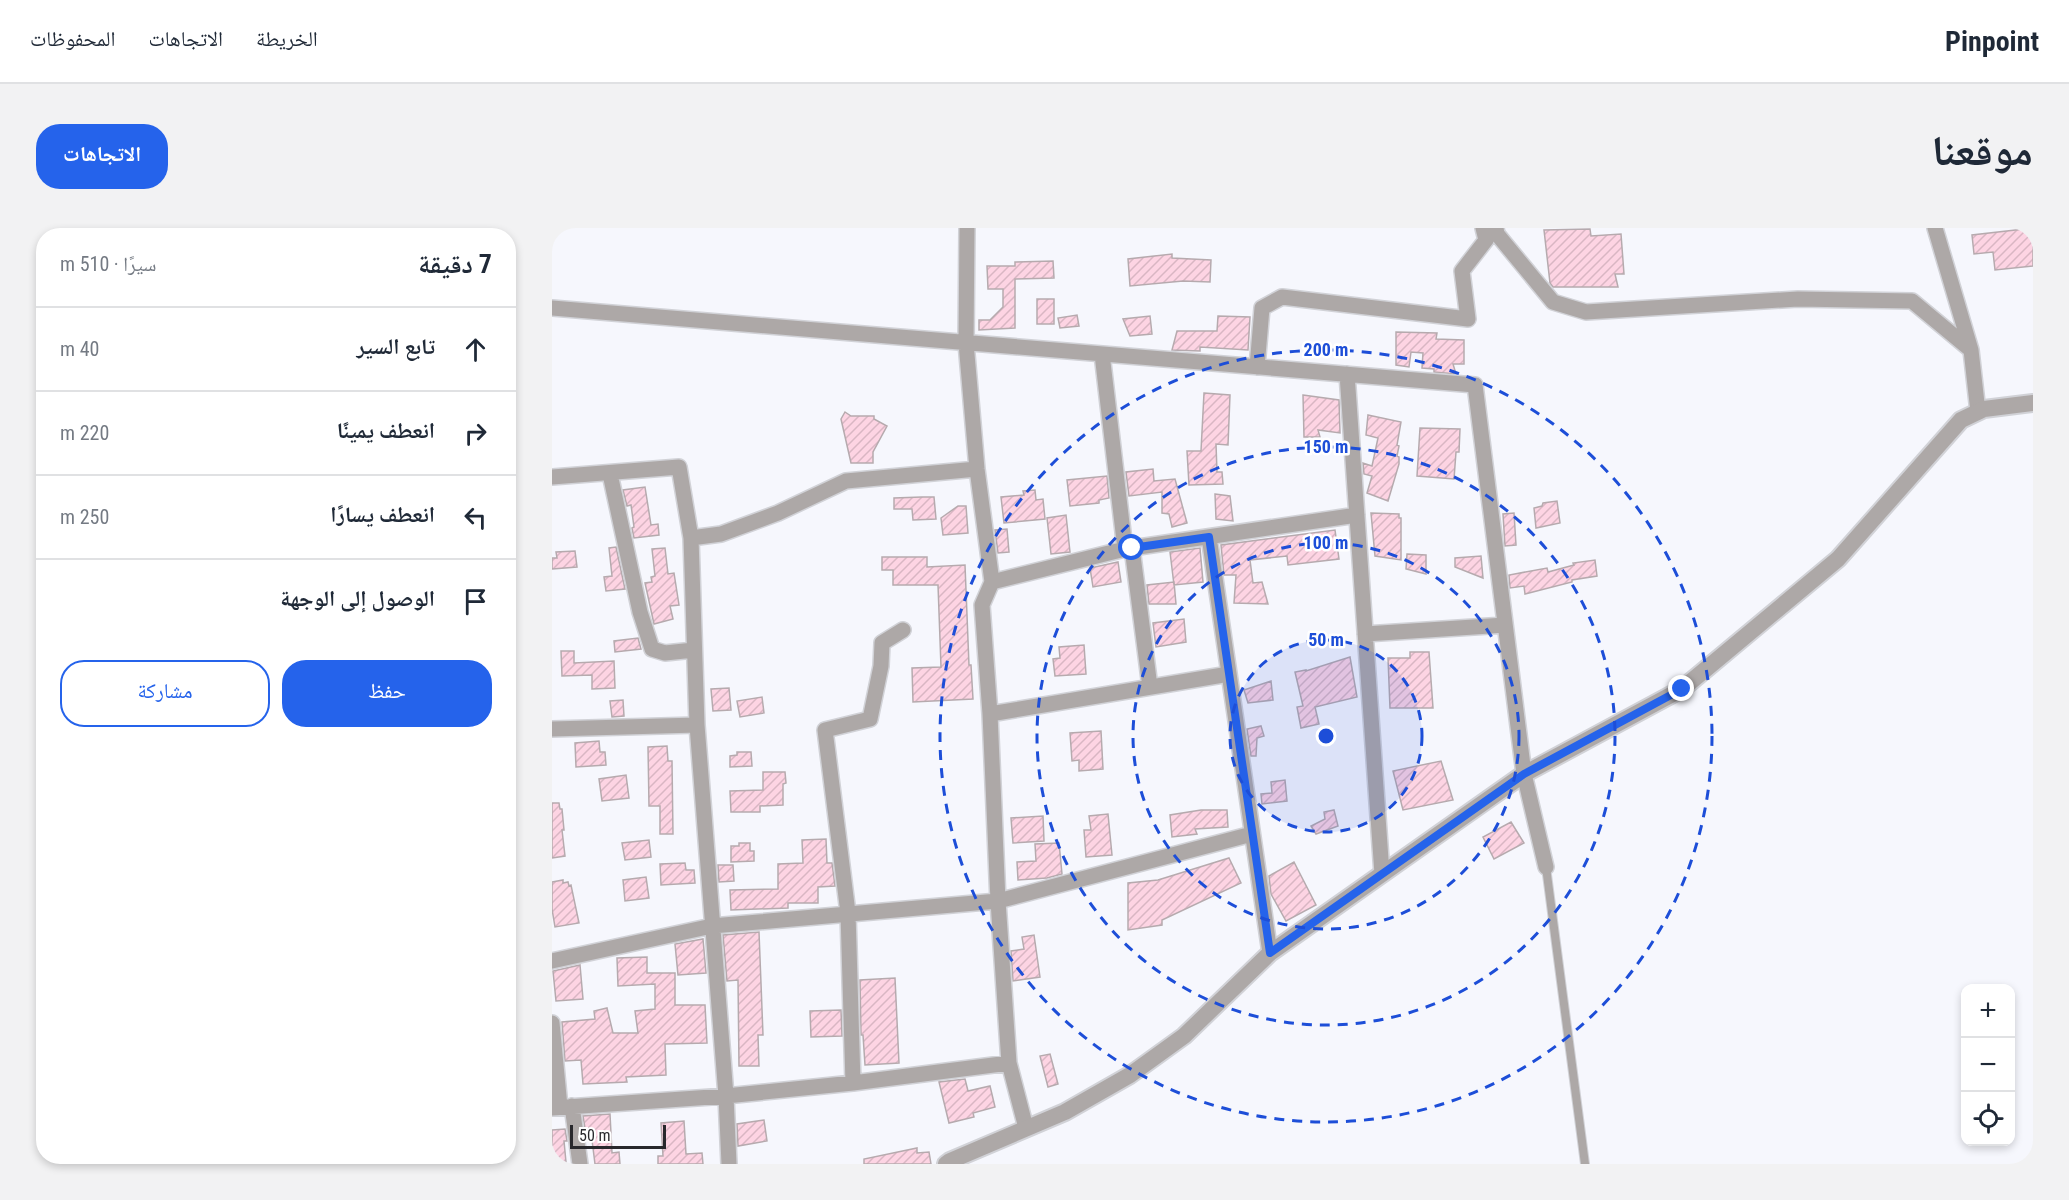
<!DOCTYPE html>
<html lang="ar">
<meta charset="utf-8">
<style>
:root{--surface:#fff;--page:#f2f2f3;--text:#1f2937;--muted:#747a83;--line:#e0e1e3;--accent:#2563eb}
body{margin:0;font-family:"Roboto Condensed","Noto Naskh Arabic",sans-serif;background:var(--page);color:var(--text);direction:rtl}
.controls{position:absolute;right:18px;bottom:18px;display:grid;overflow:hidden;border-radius:12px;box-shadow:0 3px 9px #0003}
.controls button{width:54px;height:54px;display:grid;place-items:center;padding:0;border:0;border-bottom:2px solid var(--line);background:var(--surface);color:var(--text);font:30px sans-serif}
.scale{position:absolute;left:18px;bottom:15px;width:96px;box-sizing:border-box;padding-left:6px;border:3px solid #28282c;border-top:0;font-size:16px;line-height:21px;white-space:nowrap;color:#28282c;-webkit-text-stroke:4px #fff;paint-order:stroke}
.stop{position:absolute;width:18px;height:18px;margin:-14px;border:4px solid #2563eb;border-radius:50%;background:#fff}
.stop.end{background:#2563eb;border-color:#fff;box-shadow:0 2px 6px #0008}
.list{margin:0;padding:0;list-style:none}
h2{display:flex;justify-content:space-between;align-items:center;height:78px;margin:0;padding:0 24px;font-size:26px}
h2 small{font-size:20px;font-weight:400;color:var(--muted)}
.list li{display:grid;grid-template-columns:39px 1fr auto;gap:18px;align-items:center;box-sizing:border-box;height:84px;padding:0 24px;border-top:2px solid var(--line)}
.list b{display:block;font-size:22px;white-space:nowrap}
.list em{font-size:20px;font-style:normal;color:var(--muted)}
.actions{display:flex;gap:12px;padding:18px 24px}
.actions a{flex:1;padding:14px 0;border:2px solid var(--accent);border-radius:24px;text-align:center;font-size:21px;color:var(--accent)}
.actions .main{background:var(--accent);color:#fff}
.icon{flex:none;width:33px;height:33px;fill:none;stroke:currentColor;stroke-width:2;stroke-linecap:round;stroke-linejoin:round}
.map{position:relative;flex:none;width:1481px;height:936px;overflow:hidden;direction:ltr;border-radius:24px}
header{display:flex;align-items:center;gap:36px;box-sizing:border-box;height:84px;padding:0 30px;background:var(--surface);border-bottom:2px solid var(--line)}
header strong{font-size:28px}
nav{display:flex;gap:33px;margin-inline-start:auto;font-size:21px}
.intro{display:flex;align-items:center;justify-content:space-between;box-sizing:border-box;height:144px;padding:0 36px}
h1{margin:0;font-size:42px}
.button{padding:15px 27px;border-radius:24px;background:var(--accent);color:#fff;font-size:21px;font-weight:700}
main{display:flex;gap:36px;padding:0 36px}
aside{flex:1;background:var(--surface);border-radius:24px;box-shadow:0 3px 9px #0003}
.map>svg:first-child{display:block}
.building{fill:url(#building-hatch);stroke:#b6aaae;stroke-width:1.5}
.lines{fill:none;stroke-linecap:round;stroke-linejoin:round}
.service-casing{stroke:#d1d2d7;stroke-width:10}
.minor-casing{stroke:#d1d2d7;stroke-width:18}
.tertiary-casing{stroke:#d1d2d7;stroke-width:20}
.service{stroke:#ada8a7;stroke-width:8}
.minor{stroke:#ada8a7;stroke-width:15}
.tertiary{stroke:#ada8a7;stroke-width:16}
.route{stroke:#2563eb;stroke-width:8}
.ring{fill:none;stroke:#1d4ed8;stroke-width:3;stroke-dasharray:10 8}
.centre{fill:#1d4ed8;stroke:#fff;stroke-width:3}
.ring-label{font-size:18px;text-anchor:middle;font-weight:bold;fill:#1d4ed8;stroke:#fff;stroke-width:5;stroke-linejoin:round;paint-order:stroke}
</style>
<header>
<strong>Pinpoint</strong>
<nav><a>الخريطة</a><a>الاتجاهات</a><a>المحفوظات</a></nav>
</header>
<div class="intro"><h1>موقعنا</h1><a class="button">الاتجاهات</a></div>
<main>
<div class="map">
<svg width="1481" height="936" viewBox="0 0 1481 936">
<defs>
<pattern id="building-hatch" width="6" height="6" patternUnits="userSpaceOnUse" patternTransform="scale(1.5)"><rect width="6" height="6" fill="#fdd4e3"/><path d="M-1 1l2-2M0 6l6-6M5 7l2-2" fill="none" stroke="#d9b6c3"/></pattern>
</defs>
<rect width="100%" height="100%" fill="#f6f7fd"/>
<path class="building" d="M1481,0V38L1443,42L1441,24L1422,26L1420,7Z
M1038,1L1039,8L1069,6L1072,46H1063L1066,59H1001L998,55L992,2Z
M620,26V30L659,32L658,54L631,53L578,58L576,31Z
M501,33L502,50L463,51V100L427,102V92H438L451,79V61H436L435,38H463V34Z
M485,71H502V96H485Z
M525,87L527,98L508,100L506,90Z
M598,88L600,106L578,108L571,91Z
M666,88L698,89L696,122L648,119V123L620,122L625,103H665Z
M844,104L885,105L884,111L912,112V136H901L904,146L882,144V141L870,140L871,125L859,124L857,139L844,137Z
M652,165L678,167L676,217L664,216L665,244H670L671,256L637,257L635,223H649Z
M751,167L787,172L788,205L766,202L768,209H752Z
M293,184L299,188H322V191L335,198L321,224V235H299L289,191Z
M816,187L849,194L845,217L847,218L845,228L847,229V236L836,273L815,265L820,248L812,246L811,235L820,238L826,210L814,207Z
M868,200L908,201L907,224H904L902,251L865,248Z
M601,241L602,253L623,251L635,295L620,299L617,286L610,285V264L577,268L574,244Z
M555,248L557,270L547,272V275L518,278L515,252Z
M93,259L99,297L106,296L107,307L82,310L80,300L82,299L79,277L75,278L71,262Z
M483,262L484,272L491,271L493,291L452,295L449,269L472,267L471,263Z
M663,266L678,268L681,293L664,291Z
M370,269H382L384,291L361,292L360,281H342V270Z
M1005,273L1008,295L984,300L982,280L990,278L991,275Z
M406,278H414L416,305L391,307L389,290Z
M819,285L847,286V290H849V332L823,328Z
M962,285L964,317L953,318L951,286Z
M514,287L518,324L499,326L495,290Z
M455,301L457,324L446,325L443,302Z
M783,302L787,331L736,337L735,328L698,332L701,355L710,354L716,376L682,375L684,347H672L669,317Z
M64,319L73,361L54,363L52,349L60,348L57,320Z
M113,320L116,346L122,345L127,377L118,378L121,391L102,396L93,355L100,354L99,349L103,348L100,321Z
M648,320L651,354L622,357L618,324Z
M23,323L25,339L0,341V330H5L4,324Z
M855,326L874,327V346L854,341Z
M929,328L931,350L903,339V330Z
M330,329H375V339L413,337L417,437H419L421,471L361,474L360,440L389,439L386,357H341V342H330Z
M1043,332L1045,348L1020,352V354L973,366L972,358L958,360L957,347L995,340L996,344L1022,337L1021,335Z
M566,334L569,354L541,359L538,340Z
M622,354L624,376H597L595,357Z
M632,391L634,414L604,419L601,395Z
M86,410L89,421L63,424L62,413Z
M532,417L534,446L503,448L501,431L508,430L507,419Z
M9,423H22V435L62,433L63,460L40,461V447L10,448Z
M858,424H877L881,480H838L836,430H858Z
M798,429L805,469L763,479L767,496L749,500L745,479L751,478L743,444L754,442V443Z
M719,453L721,472L696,475L692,462Z
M177,460L179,482L161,483L159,461Z
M210,469L212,485L188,489L185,473Z
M71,472L72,488L60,489L58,473Z
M709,498L712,508L705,510L704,528H699L695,501Z
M549,503L551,541L527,543V532L520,533L518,505Z
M47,513L48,524H53L54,537L24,539L23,515Z
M115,518L116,533H120L121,606H108V578H97L96,519Z
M185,524H199L200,538L178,539V528L185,527Z
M889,533L901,572L851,582L841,543Z
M211,544H233L234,555L231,556V577L208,578V584H179L178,563L211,562Z
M74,547L77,570L50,573L47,551Z
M733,552L735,573L710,576L709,566L720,565L719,554Z
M0,575H7L8,581H10L12,602H10L13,628L0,630Z
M649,582H675L676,599L643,601L645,606L620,609L618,587Z
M782,582L786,598L764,606L759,598L773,591L772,584Z
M556,586L560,627L534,629L532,602H539L537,588Z
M491,588L492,613L461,615L459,590Z
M959,594L972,615L942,631L931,609Z
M274,611L275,635H280L283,658L266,659V675H236V680L179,682L178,662L226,661V636L251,635L250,612Z
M97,612L99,629L73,632L70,615Z
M187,615H198V623H202V633L179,634V618H187Z
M507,615L510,646L495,650L466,652L465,634L484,633L483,616Z
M677,630L689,655L610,692V697L576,702V655L606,652Z
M742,634L764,677L734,693L719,666L717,648Z
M133,635L134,642H142L143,655L109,657L108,636Z
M166,637H181L182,653L167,654Z
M94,649L97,670L73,673L71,652Z
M11,652V655L16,654L17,658L19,657L27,695L3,699L0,681V654Z
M207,704L211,807H206L207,838H187L186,752L175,753L171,707Z
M482,707L488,749L461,753L459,723L472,721L470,709Z
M151,711L154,745L126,747L123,716Z
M95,729V745H123V777H153L155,815L113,816L114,847L74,849L75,854L31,856L29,832L13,833L10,794L43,791L42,783L55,780L61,805H86L83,783L103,781V756L66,758L65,730Z
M28,737L31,771L4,773L1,743Z
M343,750L347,835L313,837L311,807H309L308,752Z
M289,782L290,808L259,809L258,783Z
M498,826L506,856L496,859L488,828Z
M413,851L416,863L438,858L443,879L421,885L422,889L397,895L387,854Z
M58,886L60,925L67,924L68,936H43L40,912H35L31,888Z
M212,892L215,913L186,918L185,896Z
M132,893L134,926L150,925L151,936H106V928H111L109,895Z
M13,901L15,913H12L14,934L0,935V902Z
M365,920V925L377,924L379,936H312V931Z"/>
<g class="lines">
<g class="service-casing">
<path id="service" d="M994,639L1033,936"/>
</g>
<g class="minor-casing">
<path id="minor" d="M415,0L414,115L425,241L440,354L430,377L438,486L446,673L457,835L474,900
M944,0L945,6L1001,74L1034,84L1246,71L1360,73L1419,122L1426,184
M1383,0L1419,122
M0,80L923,157L972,546L994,639
M550,126L573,321
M705,139L710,80L730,69L916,91L910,43L934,12L931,0
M795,146L830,646
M58,246L88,384L100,421L113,425L142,422
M0,249L127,239L139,310L145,497L174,868L177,936
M657,309L718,725
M139,310L169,306L226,285L294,253L425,241
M580,320L598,459
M440,354L573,321L805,287
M813,406L953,397
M438,486L677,446
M0,501L145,497
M0,733L160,698L446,673L700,606
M0,795L8,879
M301,855L296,685L273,502L318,491L329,438L330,415L351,402
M20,878L28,936
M0,880L174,868L301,855L457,835"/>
</g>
<g class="tertiary-casing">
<path id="tertiary" d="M394,936L398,933L513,884L578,847L632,808L718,725L972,546L1130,461L1286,331L1409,192L1432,181L1481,175"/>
</g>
<use href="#service" class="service"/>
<use href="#minor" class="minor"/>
<use href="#tertiary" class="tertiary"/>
</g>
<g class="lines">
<path class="route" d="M580,320L657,309L718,725L972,546L1130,461"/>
</g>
<circle cx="774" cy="508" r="96" fill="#1d4ed8" fill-opacity=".12"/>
<g class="ring">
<circle cx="774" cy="508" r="96"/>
<circle cx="774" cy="508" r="193"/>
<circle cx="774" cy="508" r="289"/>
<circle cx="774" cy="508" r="386"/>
</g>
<circle cx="774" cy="508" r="9" class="centre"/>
<g class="ring-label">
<text x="774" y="128">200 m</text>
<text x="774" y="225">150 m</text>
<text x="774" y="321">100 m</text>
<text x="774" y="418">50 m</text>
</g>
</svg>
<div class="controls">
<button>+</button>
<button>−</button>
<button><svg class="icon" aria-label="locate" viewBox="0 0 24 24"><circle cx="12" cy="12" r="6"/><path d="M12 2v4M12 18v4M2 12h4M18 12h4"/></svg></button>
</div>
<div class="scale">50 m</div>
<div class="stop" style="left:580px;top:320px"></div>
<div class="stop end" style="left:1130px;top:461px"></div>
</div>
<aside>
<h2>7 دقيقة<small>سيرًا · 510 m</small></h2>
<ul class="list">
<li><svg class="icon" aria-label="ahead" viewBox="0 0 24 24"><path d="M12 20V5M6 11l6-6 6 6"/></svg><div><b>تابع السير</b></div><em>40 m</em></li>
<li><svg class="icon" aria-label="right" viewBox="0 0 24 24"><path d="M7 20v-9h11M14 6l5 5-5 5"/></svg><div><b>انعطف يمينًا</b></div><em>220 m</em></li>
<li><svg class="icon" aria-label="left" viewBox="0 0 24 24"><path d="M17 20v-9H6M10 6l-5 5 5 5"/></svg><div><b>انعطف يسارًا</b></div><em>250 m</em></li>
<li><svg class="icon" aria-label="arrive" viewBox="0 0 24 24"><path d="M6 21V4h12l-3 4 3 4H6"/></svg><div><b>الوصول إلى الوجهة</b></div></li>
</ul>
<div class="actions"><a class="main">حفظ</a><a>مشاركة</a></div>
</aside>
</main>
